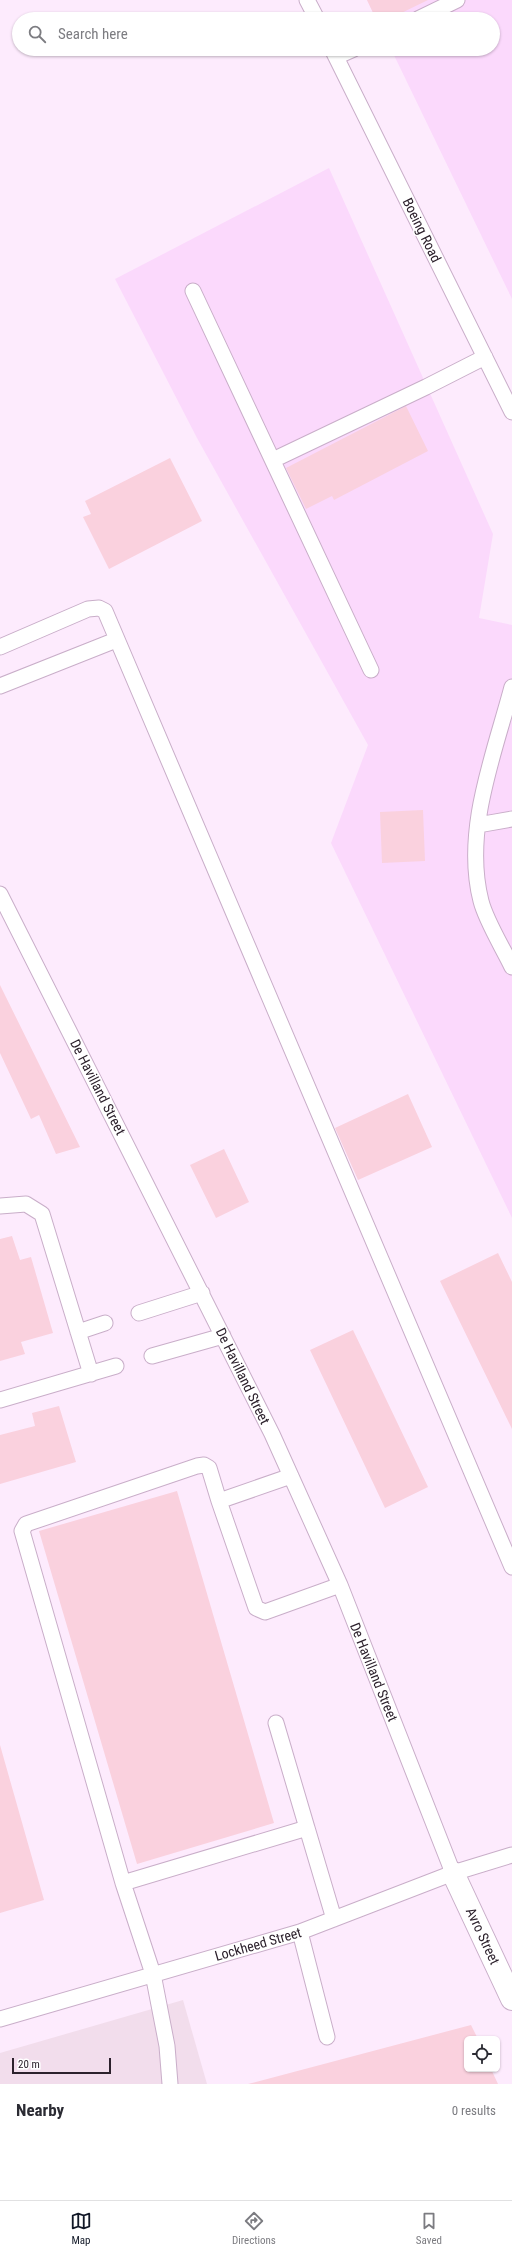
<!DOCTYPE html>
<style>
:root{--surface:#fff;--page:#f7f7f7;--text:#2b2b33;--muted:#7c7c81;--line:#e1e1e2;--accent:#111827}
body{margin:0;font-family:"Roboto Condensed",sans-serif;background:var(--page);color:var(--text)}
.controls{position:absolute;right:12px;bottom:12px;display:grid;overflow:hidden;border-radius:6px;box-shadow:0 1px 3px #0004}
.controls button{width:36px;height:36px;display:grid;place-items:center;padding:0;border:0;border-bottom:1px solid var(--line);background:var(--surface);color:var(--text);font:20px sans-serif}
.scale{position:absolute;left:12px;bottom:10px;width:99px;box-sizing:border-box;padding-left:4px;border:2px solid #2c212c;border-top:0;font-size:11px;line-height:14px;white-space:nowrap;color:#2c212c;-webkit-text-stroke:3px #fff;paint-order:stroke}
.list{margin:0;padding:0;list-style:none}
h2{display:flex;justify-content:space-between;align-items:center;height:52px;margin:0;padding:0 16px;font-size:17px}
h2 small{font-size:13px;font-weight:400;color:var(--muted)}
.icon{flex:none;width:22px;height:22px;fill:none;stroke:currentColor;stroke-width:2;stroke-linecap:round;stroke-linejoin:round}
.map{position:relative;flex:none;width:512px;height:2084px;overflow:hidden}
.search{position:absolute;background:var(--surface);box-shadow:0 1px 3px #0004;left:12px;right:12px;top:12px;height:44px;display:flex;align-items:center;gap:10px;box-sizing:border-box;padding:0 14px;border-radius:22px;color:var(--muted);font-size:15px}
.sheet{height:116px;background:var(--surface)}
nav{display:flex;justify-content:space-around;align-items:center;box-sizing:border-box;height:56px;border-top:1px solid var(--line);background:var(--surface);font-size:11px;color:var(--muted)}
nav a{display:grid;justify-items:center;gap:2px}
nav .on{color:var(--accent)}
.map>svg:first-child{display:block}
.built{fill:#fbd9fc}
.industrial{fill:#f2ddec}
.building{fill:#fad1de}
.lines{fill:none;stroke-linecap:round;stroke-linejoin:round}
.lane-casing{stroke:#c9aec9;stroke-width:17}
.street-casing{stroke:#c9aec9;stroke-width:24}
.lane{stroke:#fff;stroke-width:15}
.street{stroke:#fff;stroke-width:22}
.labels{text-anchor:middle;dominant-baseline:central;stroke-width:3;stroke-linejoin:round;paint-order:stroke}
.street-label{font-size:14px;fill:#2c212c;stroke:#fff}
</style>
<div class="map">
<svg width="512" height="2084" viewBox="0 0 512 2084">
<rect width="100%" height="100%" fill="#fdebfd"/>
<path class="built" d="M367,0H512V299L391,49H493V19H376Z
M329,168L493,534L479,618L512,625V1218L331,843L368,745L197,438L115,279Z"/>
<path class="industrial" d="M183,2000L207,2084H0V2053Z"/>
<path class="building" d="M367,0H428L389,19H376Z
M406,406L428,451L334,500L332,496L306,509L286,468Z
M170,458L202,521L109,569L83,517L91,514L85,501Z
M423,810L425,861L382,863L380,812Z
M0,985L80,1147L56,1154L39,1115L31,1119L0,1053Z
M408,1094L432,1147L358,1180L335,1128Z
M224,1149L249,1202L216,1218L190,1165Z
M12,1236L20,1260L31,1257L53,1333L21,1342L25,1354L0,1361V1239Z
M498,1253L512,1282V1429L440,1281Z
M353,1330L428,1487L385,1508L310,1350Z
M59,1406L76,1462L0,1484V1435L35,1426L32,1413Z
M177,1491L274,1823L137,1864L39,1531Z
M0,1745L44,1900L0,1913Z
M471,2025L478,2039H467V2069H491L498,2084H248Z"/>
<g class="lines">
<g class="lane-casing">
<path id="lane" d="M307,0L317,19
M418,19L457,0
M332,49L512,412
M336,57L354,49
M193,291L371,670
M273,460L426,387L485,357
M0,647L88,609L99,608L105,611L512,1567
M0,686L116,640
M512,687C494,755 463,831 481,901C486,921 503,948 512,967
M478,825L512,819
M0,894L272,1434L340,1585L453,1873
M0,1206L26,1204L42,1214L91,1374
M139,1313L202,1293
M78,1332L105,1323
M152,1356L223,1336
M0,1400L116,1366
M219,1501L256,1608L265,1612L340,1585
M307,1828L334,1919
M123,1883L307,1828L276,1723
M300,1932L327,2037
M0,2019L300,1932L453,1873L512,1855
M170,2084L167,2046L153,1974L123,1883L22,1531L26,1524L197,1466L204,1465L209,1468L219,1501L291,1476"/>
</g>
<g class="street-casing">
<path id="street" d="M453,1873L512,1999"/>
</g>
<use href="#lane" class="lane"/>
<use href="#street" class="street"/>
</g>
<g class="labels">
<g class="street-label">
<text transform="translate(422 230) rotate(64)">Boeing Road</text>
<text transform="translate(98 1087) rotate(63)">De Havilland Street</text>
<text transform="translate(243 1376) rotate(64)">De Havilland Street</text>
<text transform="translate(374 1672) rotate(68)">De Havilland Street</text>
<text transform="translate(483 1936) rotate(65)">Avro Street</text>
<text transform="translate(258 1944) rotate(-16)">Lockheed Street</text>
</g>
</g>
</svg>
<div class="controls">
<button><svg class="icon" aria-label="locate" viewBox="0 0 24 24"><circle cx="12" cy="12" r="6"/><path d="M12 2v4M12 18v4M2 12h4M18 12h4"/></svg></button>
</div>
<div class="scale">20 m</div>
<div class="search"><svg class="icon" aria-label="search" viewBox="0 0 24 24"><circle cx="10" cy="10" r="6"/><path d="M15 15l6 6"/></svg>Search here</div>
</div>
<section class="sheet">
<h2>Nearby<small>0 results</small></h2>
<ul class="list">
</ul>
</section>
<nav>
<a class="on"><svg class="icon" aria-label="map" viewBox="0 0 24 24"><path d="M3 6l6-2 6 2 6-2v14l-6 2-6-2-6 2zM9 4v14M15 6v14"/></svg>Map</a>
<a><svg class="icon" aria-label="directions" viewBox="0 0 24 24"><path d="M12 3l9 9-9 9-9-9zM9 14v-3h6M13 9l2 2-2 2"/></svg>Directions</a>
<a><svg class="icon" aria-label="saved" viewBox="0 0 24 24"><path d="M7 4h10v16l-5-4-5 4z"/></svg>Saved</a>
</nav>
